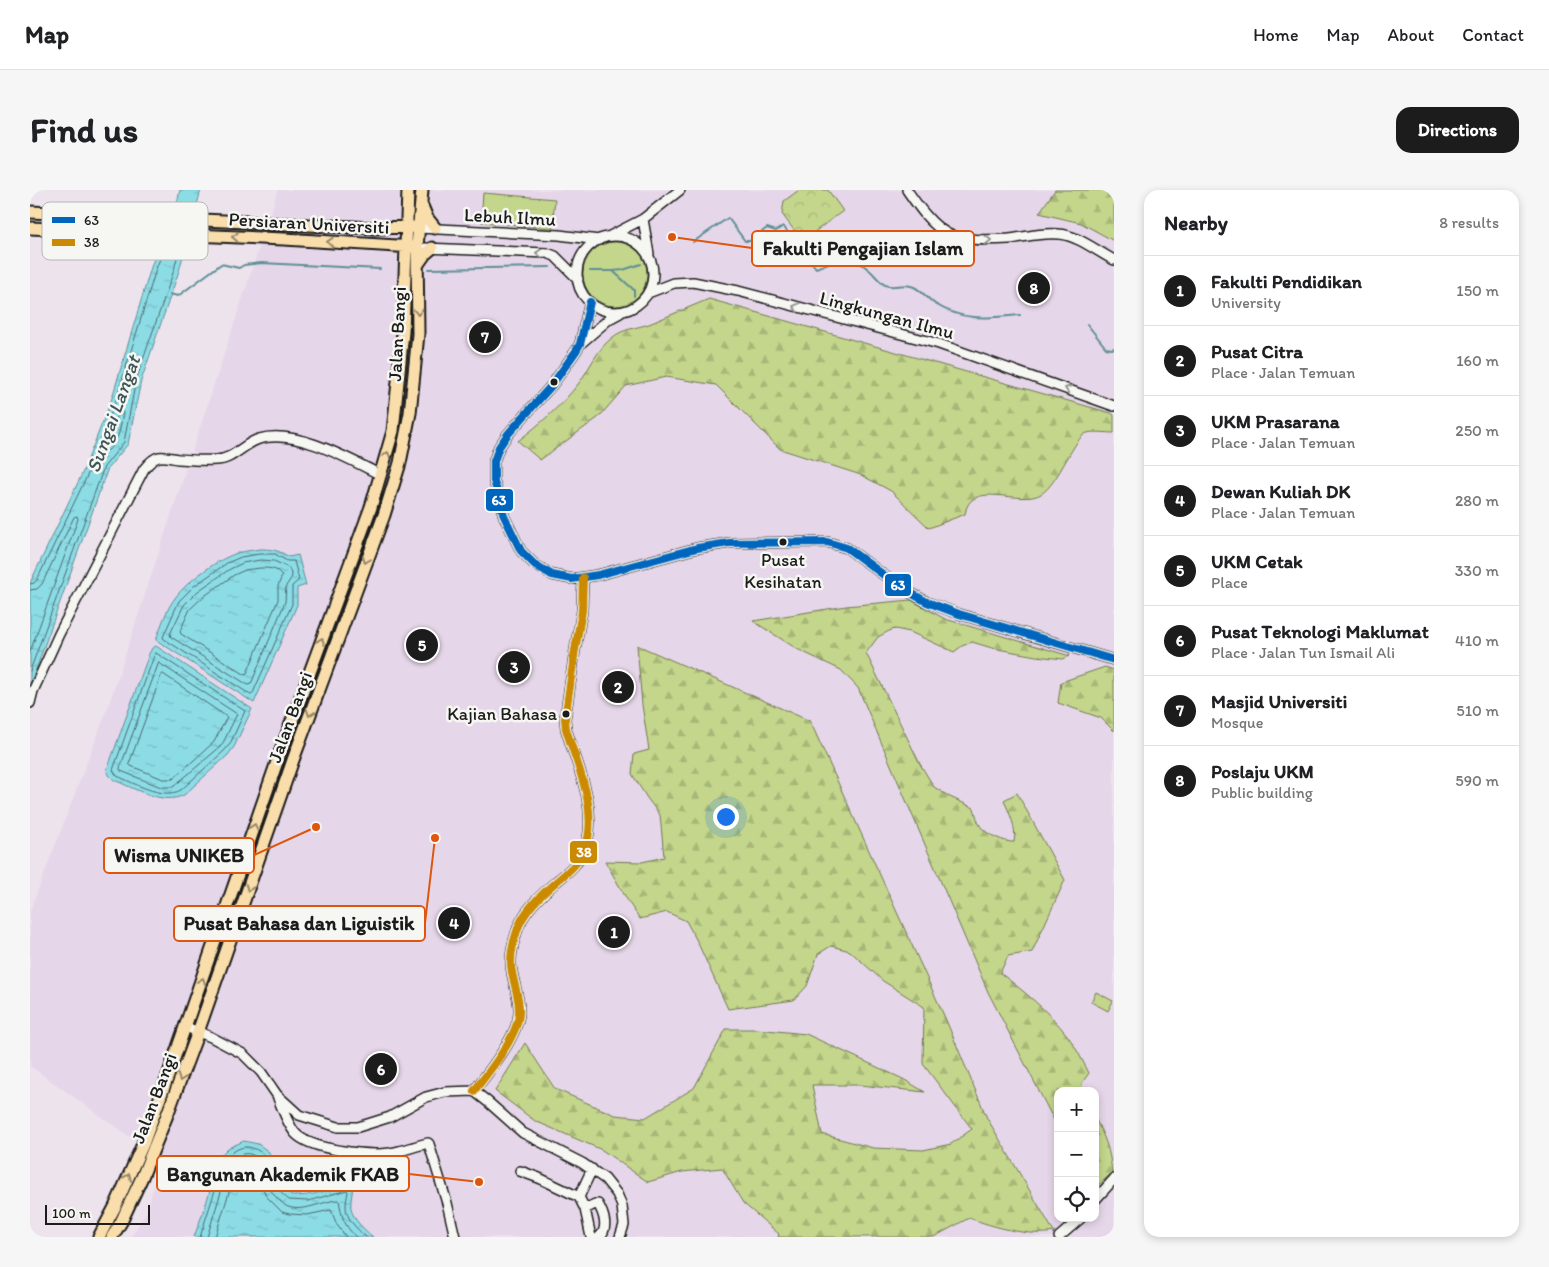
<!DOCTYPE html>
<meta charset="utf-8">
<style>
:root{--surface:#fff;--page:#f6f6f6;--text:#202124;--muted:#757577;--line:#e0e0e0;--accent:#1c1c1c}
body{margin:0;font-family:Itim,sans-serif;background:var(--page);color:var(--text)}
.controls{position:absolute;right:15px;bottom:15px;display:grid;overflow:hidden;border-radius:10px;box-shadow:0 2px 8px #0003}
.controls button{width:45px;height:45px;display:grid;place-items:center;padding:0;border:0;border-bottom:1px solid var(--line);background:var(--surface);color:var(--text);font:25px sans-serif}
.scale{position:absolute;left:15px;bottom:12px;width:105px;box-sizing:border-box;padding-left:5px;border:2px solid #1c1c1c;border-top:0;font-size:14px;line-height:18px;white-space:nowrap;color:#1c1c1c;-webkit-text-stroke:4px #f6f6f2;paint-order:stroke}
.you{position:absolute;left:695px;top:626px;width:18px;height:18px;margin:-12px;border:4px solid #fff;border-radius:50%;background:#1a73e8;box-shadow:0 0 0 8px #1a73e833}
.badge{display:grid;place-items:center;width:32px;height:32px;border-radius:50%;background:var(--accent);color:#fff;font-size:16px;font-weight:700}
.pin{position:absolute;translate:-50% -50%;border:2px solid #fff;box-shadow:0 1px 5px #0006}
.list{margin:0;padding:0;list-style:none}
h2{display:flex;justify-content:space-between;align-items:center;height:65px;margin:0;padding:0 20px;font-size:21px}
h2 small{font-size:16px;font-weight:400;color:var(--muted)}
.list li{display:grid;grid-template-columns:32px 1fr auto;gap:15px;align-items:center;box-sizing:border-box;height:70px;padding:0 20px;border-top:1px solid var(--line)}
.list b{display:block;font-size:19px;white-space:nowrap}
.list p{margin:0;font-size:16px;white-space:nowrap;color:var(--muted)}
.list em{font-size:16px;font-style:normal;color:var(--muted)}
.icon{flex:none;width:28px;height:28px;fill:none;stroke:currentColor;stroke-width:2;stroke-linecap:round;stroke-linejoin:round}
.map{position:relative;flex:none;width:1084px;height:1047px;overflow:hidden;border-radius:15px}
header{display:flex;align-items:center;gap:30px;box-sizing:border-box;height:70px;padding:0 25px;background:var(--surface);border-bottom:1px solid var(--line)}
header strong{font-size:24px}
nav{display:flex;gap:28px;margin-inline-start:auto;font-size:18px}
.intro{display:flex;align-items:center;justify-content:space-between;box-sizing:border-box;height:120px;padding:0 30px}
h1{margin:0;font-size:35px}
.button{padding:12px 22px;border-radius:15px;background:var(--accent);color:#fff;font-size:18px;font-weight:700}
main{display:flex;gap:30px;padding:0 30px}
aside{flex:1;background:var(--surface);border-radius:15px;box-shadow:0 2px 8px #0003}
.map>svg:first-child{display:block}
.built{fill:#e6d6e9;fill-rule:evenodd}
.green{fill:#c3d68b;stroke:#707954}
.forest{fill:url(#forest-firs);stroke:#707954}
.park{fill:url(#park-crowns);stroke:#707954}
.water{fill:url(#water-ripples);stroke:#5f8f95}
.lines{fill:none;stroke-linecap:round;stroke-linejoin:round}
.shore{stroke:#49696d;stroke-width:1}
.stream{stroke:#5f8f95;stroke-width:2}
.minor-casing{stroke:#1c1c1c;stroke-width:12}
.major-casing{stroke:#1c1c1c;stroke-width:15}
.minor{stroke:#f6f6f2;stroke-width:9}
.major{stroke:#f9deab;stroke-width:11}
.bus-1-casing{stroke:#f6f6f2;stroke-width:11}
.bus-2-casing{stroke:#f6f6f2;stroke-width:11}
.bus-1{stroke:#0065bd;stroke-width:8}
.bus-2{stroke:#cb8a06;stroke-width:8}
.oneway{stroke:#96876b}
.oneway2{stroke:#949492}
.bus-dot{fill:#1c1c1c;stroke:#f6f6f2;stroke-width:2}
.labels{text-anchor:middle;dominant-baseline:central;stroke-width:5;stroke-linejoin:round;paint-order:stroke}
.bus-label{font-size:18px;fill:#1c1c1c;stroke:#f6f6f2}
.street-label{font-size:19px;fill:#1c1c1c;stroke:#f6f6f2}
.water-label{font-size:20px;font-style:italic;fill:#3e5659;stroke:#f6f6f2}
.key{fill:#f6f6f2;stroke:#b5b5b2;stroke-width:1}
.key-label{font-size:14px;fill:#1c1c1c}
.leader{fill:none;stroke:#de560d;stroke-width:2}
.callout-dot{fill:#de560d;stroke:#f6f6f2;stroke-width:2}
.callout{fill:#f6f6f2;stroke:#de560d;stroke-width:2}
.callout-label{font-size:20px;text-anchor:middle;font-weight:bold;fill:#1c1c1c}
.line-badge{stroke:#f6f6f2;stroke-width:2}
.badge-label{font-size:14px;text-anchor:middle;font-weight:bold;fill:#fff}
</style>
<header>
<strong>Map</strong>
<nav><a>Home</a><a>Map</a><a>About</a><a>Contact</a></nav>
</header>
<div class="intro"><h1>Find us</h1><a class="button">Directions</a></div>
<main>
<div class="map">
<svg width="1084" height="1047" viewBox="0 0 1084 1047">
<defs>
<pattern id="forest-firs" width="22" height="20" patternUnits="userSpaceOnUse" patternTransform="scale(1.25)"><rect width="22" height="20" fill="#c3d68b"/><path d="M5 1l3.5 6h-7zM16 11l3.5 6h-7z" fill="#a7b777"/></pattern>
<pattern id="park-crowns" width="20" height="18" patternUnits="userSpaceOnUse" patternTransform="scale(1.25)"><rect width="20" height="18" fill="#c3d68b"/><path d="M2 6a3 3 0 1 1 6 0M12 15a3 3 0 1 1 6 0" fill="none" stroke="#a7b777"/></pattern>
<pattern id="water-ripples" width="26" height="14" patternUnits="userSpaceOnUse" patternTransform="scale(1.25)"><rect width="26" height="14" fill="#8cdce6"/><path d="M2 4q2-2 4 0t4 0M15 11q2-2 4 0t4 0" fill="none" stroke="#78bcc5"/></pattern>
</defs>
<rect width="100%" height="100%" fill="#ede3ed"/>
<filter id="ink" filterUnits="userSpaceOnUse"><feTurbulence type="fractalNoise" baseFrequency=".02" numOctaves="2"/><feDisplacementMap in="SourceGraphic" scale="10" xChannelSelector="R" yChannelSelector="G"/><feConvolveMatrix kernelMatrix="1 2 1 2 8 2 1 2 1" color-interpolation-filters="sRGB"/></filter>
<g filter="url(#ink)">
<path class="built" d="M248,0H1084V1047H101L117,1021L131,969L0,876V721L78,517ZM1028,901H1065V1028H1028Z"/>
<path class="green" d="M453,3L525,9L522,38L451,32Z
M553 84a32 32 0 1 1 64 0a32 32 0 1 1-64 0Z
M1066,802L1083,811L1078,821L1061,812Z"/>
<path class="forest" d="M1025,0H1084V51L1051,33L1009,23Z
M679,109L1081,223L1084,225V243C1076,243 1065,241 1057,243C1044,247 1029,293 1011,304C990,317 940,288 935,324L899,338L861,301L831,285L750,259L686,195L636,187L596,196L569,227L510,270L488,251C511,233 531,216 549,193C560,178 567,159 583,147C593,139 606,138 619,134C639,126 659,117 679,109Z
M881,410L915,429L1040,466L1033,469L1006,466L962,458L942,452L932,456L924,462L880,442L865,439L859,441L848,447L836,463L890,574L904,597L920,607L944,618C946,624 947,632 951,637C956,644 976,653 984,652C987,637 979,623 974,610L987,603L1035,690L1002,762L978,766L970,783C994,801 1019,822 1037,845C1046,857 1052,870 1059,883L1052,893L1053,901H1028V938L958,802L828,498L811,480L767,459L723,431L816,416Z
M607,455L780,531L916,830L957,928L1024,1042C999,1047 964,1037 939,1028L904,1047H748L749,1044L713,1013L692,978L652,982L618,992L572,960L505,931L465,901L495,853L525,899L585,925L615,928L664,898L696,839H727L776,844L873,889L895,902L830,895H782L792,944L843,958L893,960L921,954L942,939L893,874L894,817L853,791L820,761L801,756L788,764L777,796L764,810L698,819L667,751L656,731L637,722L610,729L599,713L575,671L612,672L634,667L630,625L617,608L602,584L604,564L619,560L612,515Z
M1075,477L1084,480V541L1071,528L1028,513L1031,492Z
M1065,928C1075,948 1080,959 1082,983L1065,998Z"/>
<path class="park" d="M769,0H798L813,21L772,51L752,24L754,11Z"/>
<path class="water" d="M150,0H171L149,81L111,191L98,254L78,278L0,496V393L52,284L81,211L122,74L148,9Z
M230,359C241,359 249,360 259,367L268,365L276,395L267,398V415L224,513L126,450C131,436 136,420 145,408C157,391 190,367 211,362C217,361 223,360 230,359Z
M126,456L222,519L204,557L198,565L154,605C133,616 104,598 84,590L79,585L77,580L119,464L122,458Z
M214,951L228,954L239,962L246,977L252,996L262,1006C283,1006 302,1000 321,991L323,994C323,1001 320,1011 321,1018C323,1030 334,1039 343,1047H164L175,1017L190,966L198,958Z"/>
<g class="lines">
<path class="shore" d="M90,221H92L93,223C90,237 89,255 75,262L74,258Z
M230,364H245L257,371H264L269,390L262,396V414L223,503L221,505L134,449L133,447L149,411L164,396L197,373L211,367Z
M231,370L244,371L259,378L262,387L256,396L255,412L221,494L218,495L141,447L140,444L154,415L168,401L200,379L213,373Z
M231,378C239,378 248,378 252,386L248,396V410L217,483L214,484L151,444L150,441L160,419L173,407L204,385L215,380Z
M0,394L4,393L7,390L57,286L85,213L127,76L138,51
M0,400L7,399L12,394L44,327L47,326L48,329L0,462
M126,463L215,521L200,554L194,561L151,600C133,610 104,593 87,586L83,580L124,466Z
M129,473L207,524L194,551L190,557L143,597H131L91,581L90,579Z
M0,481L74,277L94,252L106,190L144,80L151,51
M133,484L197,527L184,552L143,589H133L101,576L99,574L131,486Z
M170,1047L195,969C200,963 210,956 218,957C244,962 237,983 248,999C251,1004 256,1007 259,1010L278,1011L317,1000L318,1002C317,1007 316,1011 316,1015C315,1028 327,1039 336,1047
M177,1047L200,973C205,967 213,962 220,964C237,969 235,990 242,1002C245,1007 252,1013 256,1016C272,1024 294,1010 309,1010C312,1027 313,1034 326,1047
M185,1047L207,977L216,971L224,975L236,1006L252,1022L259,1024L277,1025L301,1020L307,1035L316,1047"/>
<path class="stream" d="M663,52L698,28L715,51H720L737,38L746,41L753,36L786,78C805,70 820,63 838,79C844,83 848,91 855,95C864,99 874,92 884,97C892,101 898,109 905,114C935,132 957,128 990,125
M399,79L520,77
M560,81H583L604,100V106
M583,81L593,80L611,74
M140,104L148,106L191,74L209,78L214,75L232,73L350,79
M1057,134L1076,158L1082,159L1084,158"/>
<g class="minor-casing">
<path id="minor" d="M877,0C888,16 901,35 918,44C933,51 964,50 979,49C996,47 1011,42 1029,44C1047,45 1068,62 1084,70
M613,29L619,64
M388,38L529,45L569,50
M580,46L613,29L650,0
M547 84a38 38 0 1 1 76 0a38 38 0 1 1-76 0Z
M395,58L517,63L525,66L548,89
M618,103L644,93L663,92L708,101L909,154L1084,216
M560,112L550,154L546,161L522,195L478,244L469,257L464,271V291L474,326L491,361L504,374L522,385L542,389L568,385L667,358L699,353L797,352L817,358L870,397L897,412L929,424L1084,470
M550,154L579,129L590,123
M0,513L3,501L29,444L114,279C118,274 123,268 129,267C135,266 142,268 148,269C161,270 173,271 186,270C203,270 213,254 229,249C265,238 319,269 351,285
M156,837L181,847L213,864L231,882L247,905L269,925L308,937H328L360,927L396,907L415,902L444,901L458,912L493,943L552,973L575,989L587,1004L592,1016L594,1035L590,1047
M444,901C458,883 488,846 489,823C490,809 484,795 482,782C479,770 483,752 487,741C493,721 512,704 527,691C538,682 551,671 556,656C568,618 547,575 536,539L535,529L545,460L552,421L553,388
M248,908C253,920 257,933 265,943C280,960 338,966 360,963C373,961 385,956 398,953L399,954L417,1013L425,1047
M490,981L509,988L549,1007
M1065,1010L1084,989
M555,1019L565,1014H568C574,1024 579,1039 569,1047
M561,1047L555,1019L549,1007L562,979
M1029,1047L1051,1028"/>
</g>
<g class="major-casing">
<path id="major" d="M392,16L397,28L405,38
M0,22L344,38L383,37
M0,38L254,49L383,57
M388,74L395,64L402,58
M69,1047L85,1017L113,954L138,886L249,566L341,317L363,241L373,142L378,0
M82,1047L91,1032L112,987L137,925L168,842L263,570L354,325L370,273L380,223L388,144L387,57L392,0"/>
</g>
<use href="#minor" class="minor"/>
<use href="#major" class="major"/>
<g class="bus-1-casing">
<path id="bus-1" d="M560,112L550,154L546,161L522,195L478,244L469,257L464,271V291L474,326L491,361L504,374L522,385L542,389L568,385L667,358L699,353L797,352L817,358L870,397L897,412L929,424L1084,470"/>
</g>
<g class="bus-2-casing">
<path id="bus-2" d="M444,901C458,883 488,846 489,823C490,809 484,795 482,782C479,770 483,752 487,741C493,721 512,704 527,691C538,682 551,671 556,656C568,618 547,575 536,539L535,529L545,460L552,421L553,388"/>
</g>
<use href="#bus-1" class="bus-1"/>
<use href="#bus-2" class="bus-2"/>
</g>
<defs><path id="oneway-chevron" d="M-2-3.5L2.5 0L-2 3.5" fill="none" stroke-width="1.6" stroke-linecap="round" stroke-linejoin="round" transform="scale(1.25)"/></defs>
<g class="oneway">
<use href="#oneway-chevron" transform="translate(205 47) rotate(-177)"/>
<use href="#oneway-chevron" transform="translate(300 52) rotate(-177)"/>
<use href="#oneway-chevron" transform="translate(388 122) rotate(90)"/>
<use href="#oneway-chevron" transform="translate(357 265) rotate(-75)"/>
<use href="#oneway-chevron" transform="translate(336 370) rotate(111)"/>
<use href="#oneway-chevron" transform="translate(291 451) rotate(-70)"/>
<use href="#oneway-chevron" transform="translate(280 523) rotate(110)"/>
<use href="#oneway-chevron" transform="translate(224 637) rotate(-71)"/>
<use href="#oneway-chevron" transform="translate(219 698) rotate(110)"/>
<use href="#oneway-chevron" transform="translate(172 791) rotate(-71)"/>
<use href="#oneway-chevron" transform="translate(151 888) rotate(110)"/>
<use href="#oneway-chevron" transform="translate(98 987) rotate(-67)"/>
</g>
<g class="oneway2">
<use href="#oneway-chevron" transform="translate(958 50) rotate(-1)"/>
<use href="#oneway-chevron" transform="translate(509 63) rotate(-177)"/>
<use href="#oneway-chevron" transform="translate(766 117) rotate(-165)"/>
<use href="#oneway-chevron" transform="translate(1038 199) rotate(-160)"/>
</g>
</g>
<g class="bus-dot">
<circle cx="524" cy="192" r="4.5"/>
<circle cx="753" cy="352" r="4.5"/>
<circle cx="536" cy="524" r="4.5"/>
</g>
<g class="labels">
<g class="bus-label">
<text x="753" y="370">Pusat<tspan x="753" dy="22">Kesihatan</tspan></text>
<text x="527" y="524" text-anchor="end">Kajian Bahasa</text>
</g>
<g class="street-label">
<text transform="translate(480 27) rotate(3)">Lebuh Ilmu</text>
<text transform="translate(279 33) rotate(3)">Persiaran Universiti</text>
<text transform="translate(857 125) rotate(15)">Lingkungan Ilmu</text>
<text transform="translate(367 144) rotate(-87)">Jalan Bangi</text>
<text transform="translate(260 527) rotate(-70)">Jalan Bangi</text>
<text transform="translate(124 908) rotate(-69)">Jalan Bangi</text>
</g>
<g class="water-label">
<text transform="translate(83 224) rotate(-70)">Sungai Langat</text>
</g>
</g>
<rect x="12" y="12" width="166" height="58" rx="8" class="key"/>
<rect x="22" y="27" width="23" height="6" fill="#0065bd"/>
<rect x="22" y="49" width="23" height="7" fill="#cb8a06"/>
<g class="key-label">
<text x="54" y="35">63</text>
<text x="54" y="57">38</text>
</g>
<path class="leader" d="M642 47L722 58M286 637L224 665M405 648L395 733M449 992L379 984"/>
<g class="callout-dot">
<circle cx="642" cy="47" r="5"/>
<circle cx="286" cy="637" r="5"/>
<circle cx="405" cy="648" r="5"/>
<circle cx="449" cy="992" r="5"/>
</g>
<g class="callout">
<rect x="722" y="41" width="222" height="35" rx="5"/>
<rect x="74" y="648" width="150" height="35" rx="5"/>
<rect x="144" y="716" width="251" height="35" rx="5"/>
<rect x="127" y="966" width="252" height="35" rx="5"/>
</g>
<g class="callout-label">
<text x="833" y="65">Fakulti Pengajian Islam</text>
<text x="149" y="672">Wisma UNIKEB</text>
<text x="269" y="740">Pusat Bahasa dan Liguistik</text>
<text x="253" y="991">Bangunan Akademik FKAB</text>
</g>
<g class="line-badge">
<rect x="455" y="298" width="29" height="24" rx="5" fill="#0065bd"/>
<rect x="854" y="383" width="28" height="24" rx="5" fill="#0065bd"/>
<rect x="539" y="650" width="29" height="24" rx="5" fill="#cb8a06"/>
</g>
<g class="badge-label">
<text x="469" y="315">63</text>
<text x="868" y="400">63</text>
<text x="554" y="667">38</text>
</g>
</svg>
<div class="controls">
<button>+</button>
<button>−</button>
<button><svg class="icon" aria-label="locate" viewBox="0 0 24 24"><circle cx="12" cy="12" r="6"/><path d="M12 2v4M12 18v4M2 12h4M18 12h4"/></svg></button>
</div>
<div class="scale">100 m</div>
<div class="you"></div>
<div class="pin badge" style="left:584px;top:742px">1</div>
<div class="pin badge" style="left:588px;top:497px">2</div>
<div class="pin badge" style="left:484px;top:477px">3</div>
<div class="pin badge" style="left:424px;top:733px">4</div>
<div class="pin badge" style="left:392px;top:455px">5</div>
<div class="pin badge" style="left:351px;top:879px">6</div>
<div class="pin badge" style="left:455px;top:147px">7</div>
<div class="pin badge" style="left:1004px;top:98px">8</div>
</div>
<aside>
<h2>Nearby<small>8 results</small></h2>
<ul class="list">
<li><span class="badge">1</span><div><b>Fakulti Pendidikan</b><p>University</p></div><em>150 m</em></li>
<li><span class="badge">2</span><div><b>Pusat Citra</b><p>Place · Jalan Temuan</p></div><em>160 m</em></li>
<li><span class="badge">3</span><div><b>UKM Prasarana</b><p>Place · Jalan Temuan</p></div><em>250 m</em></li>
<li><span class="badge">4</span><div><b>Dewan Kuliah DK</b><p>Place · Jalan Temuan</p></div><em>280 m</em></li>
<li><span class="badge">5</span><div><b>UKM Cetak</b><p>Place</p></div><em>330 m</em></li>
<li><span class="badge">6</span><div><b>Pusat Teknologi Maklumat</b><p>Place · Jalan Tun Ismail Ali</p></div><em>410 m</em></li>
<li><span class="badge">7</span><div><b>Masjid Universiti</b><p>Mosque</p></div><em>510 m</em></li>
<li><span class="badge">8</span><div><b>Poslaju UKM</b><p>Public building</p></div><em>590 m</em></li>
</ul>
</aside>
</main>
